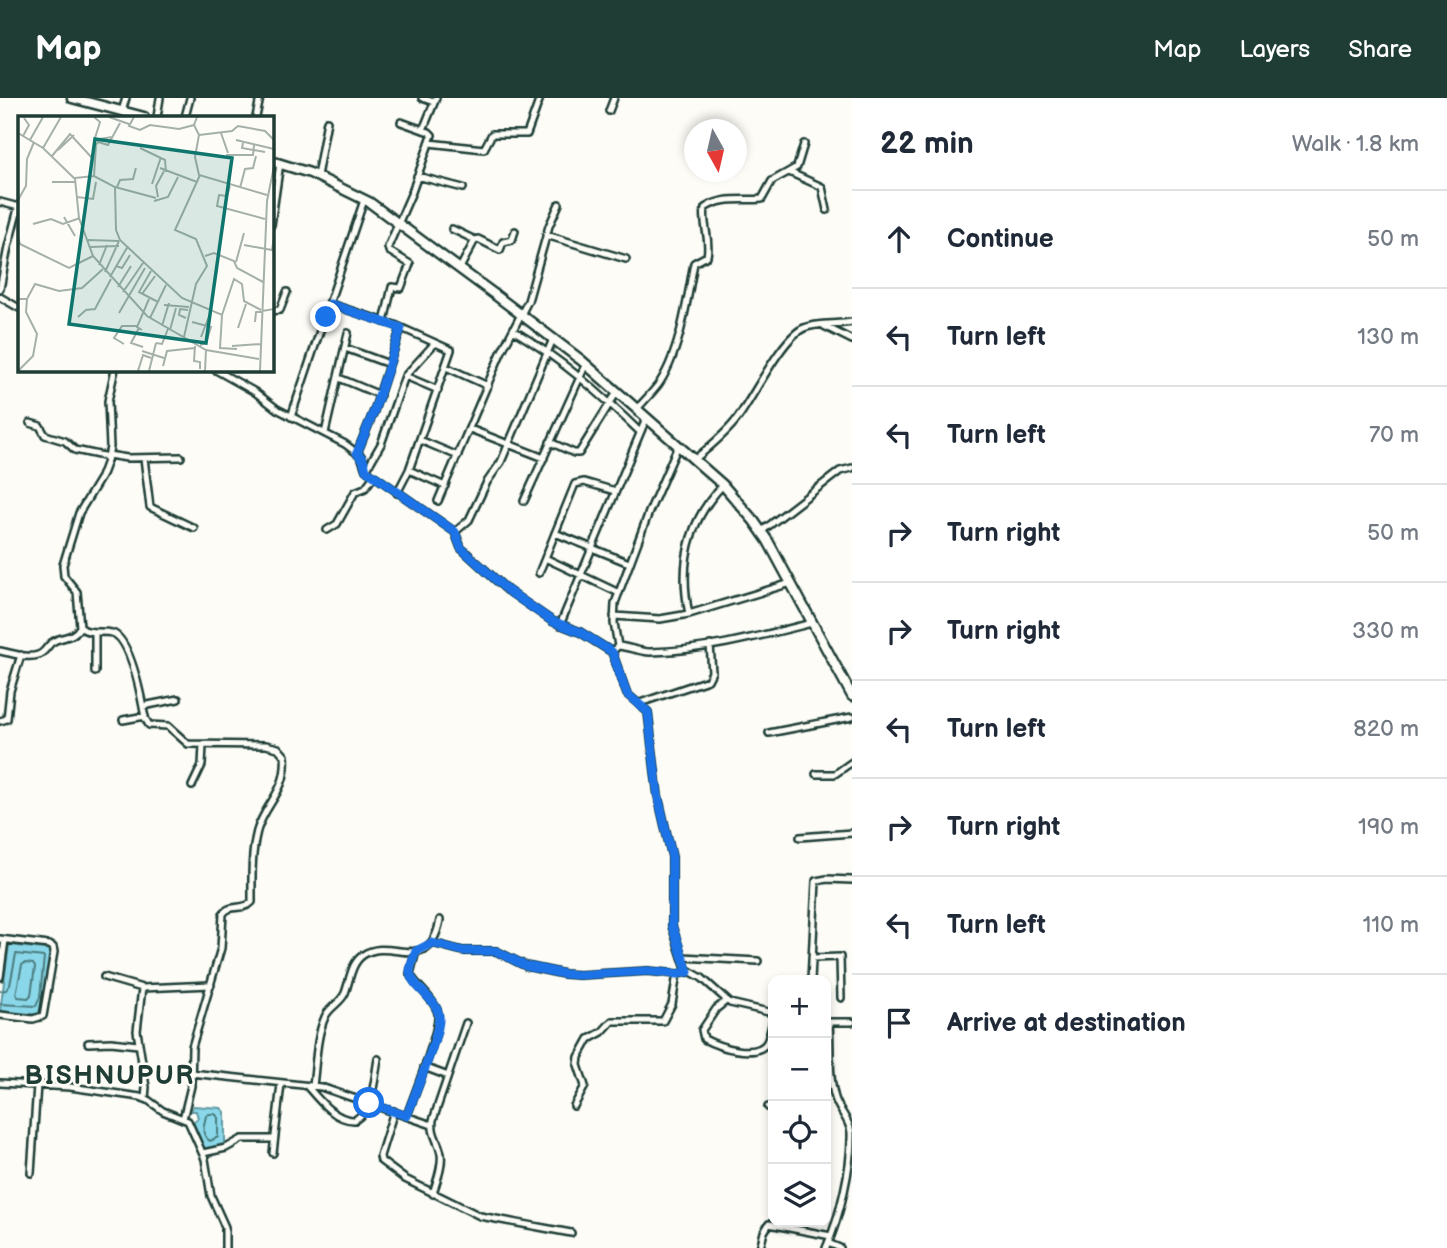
<!DOCTYPE html>
<meta charset="utf-8">
<style>
:root{--surface:#fff;--page:#f2f2f3;--text:#1f2937;--muted:#747a83;--line:#e0e1e3;--accent:#1f3d34}
body{margin:0;font-family:"Balsamiq Sans",sans-serif;background:var(--page);color:var(--text)}
.controls{position:absolute;right:21px;bottom:21px;display:grid;overflow:hidden;border-radius:14px;box-shadow:0 4px 10px #0003}
.controls button{width:63px;height:63px;display:grid;place-items:center;padding:0;border:0;border-bottom:2px solid var(--line);background:var(--surface);color:var(--text);font:35px sans-serif}
.compass{position:absolute;left:684px;top:21px;width:63px;height:63px;border-radius:50%;background:var(--surface);box-shadow:0 4px 10px #0003;rotate:172deg}
.stop{position:absolute;width:21px;height:21px;margin:-16px;border:5px solid #1a73e8;border-radius:50%;background:#fff}
.stop.end{background:#1a73e8;border-color:#fff;box-shadow:0 2px 7px #0008}
.list{margin:0;padding:0;list-style:none}
h2{display:flex;justify-content:space-between;align-items:center;height:91px;margin:0;padding:0 28px;font-size:30px}
h2 small{font-size:23px;font-weight:400;color:var(--muted)}
.list li{display:grid;grid-template-columns:46px 1fr auto;gap:21px;align-items:center;box-sizing:border-box;height:98px;padding:0 28px;border-top:2px solid var(--line)}
.list b{display:block;font-size:26px;white-space:nowrap}
.list em{font-size:23px;font-style:normal;color:var(--muted)}
.icon{flex:none;width:38px;height:38px;fill:none;stroke:currentColor;stroke-width:2;stroke-linecap:round;stroke-linejoin:round}
.map{position:relative;flex:none;width:852px;height:1150px;overflow:hidden}
header{display:flex;align-items:center;gap:42px;box-sizing:border-box;height:98px;padding:0 35px;background:var(--accent);color:#fff}
header strong{font-size:33px}
nav{display:flex;gap:38px;margin-inline-start:auto;font-size:24px}
main{display:flex}
aside{flex:1;background:var(--surface)}
.map>svg:first-child{display:block}
.water{fill:#8ad7ea;stroke:#5f99a1;stroke-width:2}
.lines{fill:none;stroke-linecap:round;stroke-linejoin:round}
.shore{stroke:#4a7b7d;stroke-width:2}
.street-casing{stroke:#1f3d34;stroke-width:10}
.secondary-casing{stroke:#1f3d34;stroke-width:13}
.street{stroke:#fdfcf7;stroke-width:5}
.secondary{stroke:#fdfcf7;stroke-width:8}
.route{stroke:#1a73e8;stroke-width:9}
.labels{text-anchor:middle;dominant-baseline:central;stroke-width:5;stroke-linejoin:round;paint-order:stroke}
.district-label{font-size:26px;font-weight:bold;letter-spacing:2px;fill:#1f3d34;stroke:#fdfcf7}
.inset-road{fill:none;stroke:#a4b0a9;stroke-width:2}
.view{fill:#0f766e;fill-opacity:0.15;stroke:#0f766e;stroke-width:3.5}
.inset-edge{fill:none;stroke:#1f3d34;stroke-width:3.5}
</style>
<header>
<strong>Map</strong>
<nav><a>Map</a><a>Layers</a><a>Share</a></nav>
</header>
<main>
<div class="map">
<svg width="852" height="1150" viewBox="0 0 852 1150">
<rect width="100%" height="100%" fill="#fdfcf7"/>
<filter id="ink" filterUnits="userSpaceOnUse"><feTurbulence type="fractalNoise" baseFrequency=".0143" numOctaves="2"/><feDisplacementMap in="SourceGraphic" scale="14" xChannelSelector="R" yChannelSelector="G"/><feConvolveMatrix kernelMatrix="1 2 1 2 8 2 1 2 1" color-interpolation-filters="sRGB"/></filter>
<g filter="url(#ink)">
<path class="water" d="M9,847L53,852L46,901L40,917L0,913Z
M193,1008L221,1010L225,1014V1047L204,1051L193,1024L198,1020L196,1013H191Z"/>
<g class="lines">
<path class="shore" d="M25,865L33,866L35,869L31,897L28,900L18,899L16,896L22,867Z
M0,893L6,892L10,887L16,856L44,859L40,899L36,908L0,906
M209,1016H215L218,1019V1039L210,1043C200,1037 204,1027 206,1018Z"/>
<g class="street-casing">
<path id="street" d="M422,0L434,4
M122,13L126,0
M609,13L614,0
M157,19L160,0
M185,19L190,0
M256,19L260,0
M423,32L436,0
M429,45L484,51L492,36H527L540,0
M789,74L822,89L827,112
M317,78L327,23
M417,78L463,90
M0,104L19,109
M271,127L280,65
M452,131L475,142
M546,137L626,161
M460,170L475,142L478,141L500,152L503,144L512,142L515,133
M0,191L8,149L19,107
M0,199L19,210
M330,206L395,227L451,252L409,372L397,395
M271,213L280,212L287,194
M384,224L392,189L401,190L410,166L389,153L388,149L412,94L432,37L429,34L401,24
M824,228L852,242
M513,232C562,262 599,294 640,334
M345,250L389,266
M446,269L488,288
M115,271L108,303L110,349L107,363L101,379L79,415L63,467L64,478L77,494L80,529C89,537 101,532 112,535C131,540 142,603 145,620L149,627L168,628L188,646L266,647L278,650L285,658C288,693 265,705 257,733C251,756 252,780 252,804C244,813 230,805 223,816L221,850L192,949L191,988L183,1021
M214,271L255,294L277,311L345,346L361,358L366,372L455,434L461,450L507,492L552,523L580,534L612,554L627,596L648,614L658,698L672,759V828L686,871L702,880L730,905L773,915
M405,278L438,292
M339,280L380,297
M636,312C643,304 651,296 658,287C680,256 687,202 694,165L707,158C711,141 702,127 705,110C723,98 742,103 762,101L772,83L797,69L804,46
M291,319L364,102
M30,325L40,328L45,337L65,343L75,352L108,359
M470,331L544,360
M325,335L348,235
M420,342L458,358
M550,344L574,355H579L617,294
M357,355L374,313L401,230
M108,357L127,360L181,359
M144,360L150,409L194,430
M694,362C709,349 725,337 737,321C753,300 782,239 804,230C818,224 837,227 852,224
M366,372L381,346L405,278L435,245
M409,372L445,388
M438,403L501,255L528,203L549,128L559,106
M524,403L586,266
M327,432L337,426L355,394L365,390L374,378
M762,433L840,373L852,370
M455,434L469,422L487,384L501,364L553,241
M555,435L629,465
M545,460L619,495
M539,475L575,386L584,384L615,393
M689,516C679,468 688,423 723,387
M614,518L660,521L689,516L791,485
M560,527L646,321
M95,534V574
M618,548C629,549 640,554 650,554C705,553 760,538 812,525
M0,553C12,555 34,564 44,553C49,548 49,545 56,542C67,538 74,539 80,529
M612,554L618,548L614,525L615,505L649,414L678,348
M640,605L708,582L712,574L710,547
M143,608L178,601
M123,622L145,618
M0,623L7,621L10,593L21,557
M769,635L852,619
M816,676H835L852,664
M192,688L202,667L203,647
M800,739L852,735
M0,841L49,847L53,849L54,854L43,918L33,921L0,917
M432,845L463,853H496L526,868L564,876L579,877L648,873L677,876L688,874
M682,859L758,863
M812,860L840,859L841,900
M0,879L5,842
M104,879L142,890L211,887
M811,882L816,783L827,781L852,782
M142,890L137,933L146,989L145,1001
M726,903L716,911L702,932L704,941C717,948 757,962 767,944C770,938 771,929 773,923
M826,924H852
M88,945L111,944L138,947
M424,969L448,978
M191,975L321,989L432,1027
M0,985L70,989L140,999L148,1002L163,1013L188,1023L205,1061L211,1098L225,1129V1150
M307,988C319,1002 335,1023 355,1022C374,1010 374,982 378,961
M313,988C316,966 316,939 325,919C329,909 341,905 345,895C350,882 351,865 363,857C391,838 429,879 440,822
M574,1008L585,988L578,967L579,959L589,941L602,934L612,923H663L672,906L677,876
M768,1009L773,1011
M394,1013L380,1058L381,1063L405,1081L480,1118L571,1135
M407,1018C413,999 444,926 437,912C431,898 417,889 410,876L416,853
M203,1055L226,1050L242,1041H274
M273,1055L281,986
M31,1075L37,987
M433,1096C436,1084 443,1069 441,1056C439,1043 431,1037 433,1022L466,925
M828,1145L840,1150
M760,1150L764,1134L769,1126L831,1138
M826,1150C840,1119 852,1068 851,1034C849,1021 839,1013 835,1000C828,977 831,949 829,925"/>
</g>
<g class="secondary-casing">
<path id="secondary" d="M72,0L144,19
M271,63L310,75L369,104L498,199L581,262L723,387L754,423L768,443L852,598"/>
</g>
<use href="#street" class="street"/>
<use href="#secondary" class="secondary"/>
</g>
</g>
<g class="lines" filter="url(#ink)">
<path class="route" d="M326,219L330,206L401,230L374,313L357,355L363,361L366,372L455,434L461,450L507,492L552,523L580,534L612,554L627,596L648,614L658,698L672,759V828L688,874L677,876L648,873L579,877L564,876L526,868L496,853H463L432,845L416,853C414,859 410,868 410,874C411,889 438,901 439,919C440,937 414,997 407,1018L369,1005"/>
</g>
<g class="labels">
<g class="district-label">
<text x="110" y="978">BISHNUPUR</text>
</g>
</g>
<g transform="translate(18 18)">
<rect width="256" height="256" fill="#fdfcf7"/>
<path class="inset-road" d="M76,1L82,6L77,22L81,25M91,1L111,8M116,1L111,10L122,14L132,9L161,13L176,9M179,1L176,9L181,19L177,41L181,59L249,79M0,17L25,32L57,63L61,102L75,140L129,200L188,234L241,243M203,17L210,37M181,19L214,15L220,10L247,15L256,24M5,20L11,9L6,2M12,24L25,1M218,24L256,33M80,26L90,29L102,7M225,27L224,32L247,36M25,32L43,1M122,32L147,44L148,56M40,34L56,19M208,39H235L236,29M34,40L52,18L75,43M142,52L179,66M76,60L78,29L82,23L94,21M57,62L76,60L97,71L98,114L102,124L164,182L204,199L216,163L224,168L226,185L243,194M34,66H57M134,68L143,41M212,70L209,80L201,79L199,90L247,103M97,71L138,82M99,71L102,64L115,63L118,52M222,72L227,53L235,52L238,40M59,81L75,83L78,66M140,81L138,70L146,55M0,84L8,70L9,43L16,26M136,85L150,81L160,61M46,101L57,120M15,108L33,103L45,108L62,102M0,121L2,128L51,152L75,140M70,124L101,125M226,129L254,134L256,121M72,131L101,130M187,140L196,137L216,145L219,152L245,166M218,146L226,117M81,149L89,129M98,150L104,152L112,139M133,155L121,176L140,186M87,156L101,125M92,161L110,130M100,171L113,150M105,176L125,147M124,178L137,160M0,183H9L17,168L41,175L64,172L85,153M146,189L171,191M101,197L127,152M204,199L202,232L219,233M60,201L68,194L77,193L93,163M132,202L148,169M168,202L161,199L162,193L170,194M174,206L193,211L188,227L182,229M237,206L238,196L256,193M144,210L151,187M121,212L113,227L125,231M220,212L228,188M124,214L119,211L131,183M152,214L158,192M166,221L178,168L189,150L178,123L157,114L182,59M183,221L193,195M138,227L144,228L150,213M106,228L96,222L104,210H120M177,230L176,245L182,246V253M214,230L243,228M124,235L146,242M145,250L149,235L177,232M0,255L15,240L19,218L8,196L9,183M120,255L125,239L133,242M131,255L138,227M187,255L188,234M242,255L249,85L256,50"/>
<path class="view" d="M77,23L214,42L188,227L51,208Z"/>
<rect width="256" height="256" class="inset-edge"/>
</g>
</svg>
<div class="controls">
<button>+</button>
<button>−</button>
<button><svg class="icon" aria-label="locate" viewBox="0 0 24 24"><circle cx="12" cy="12" r="6"/><path d="M12 2v4M12 18v4M2 12h4M18 12h4"/></svg></button>
<button><svg class="icon" aria-label="layers" viewBox="0 0 24 24"><path d="M12 4l9 5-9 5-9-5zM3 14l9 5 9-5"/></svg></button>
</div>
<svg class="compass" viewBox="-18 -18 36 36"><path d="M0-13l5 13h-10z" fill="#e53935"/><path d="M0 13l5-13h-10z" fill="#747a83"/></svg>
<div class="stop" style="left:369px;top:1005px"></div>
<div class="stop end" style="left:326px;top:219px"></div>
</div>
<aside>
<h2>22 min<small>Walk · 1.8 km</small></h2>
<ul class="list">
<li><svg class="icon" aria-label="ahead" viewBox="0 0 24 24"><path d="M12 20V5M6 11l6-6 6 6"/></svg><div><b>Continue</b></div><em>50 m</em></li>
<li><svg class="icon" aria-label="left" viewBox="0 0 24 24"><path d="M17 20v-9H6M10 6l-5 5 5 5"/></svg><div><b>Turn left</b></div><em>130 m</em></li>
<li><svg class="icon" aria-label="left" viewBox="0 0 24 24"><path d="M17 20v-9H6M10 6l-5 5 5 5"/></svg><div><b>Turn left</b></div><em>70 m</em></li>
<li><svg class="icon" aria-label="right" viewBox="0 0 24 24"><path d="M7 20v-9h11M14 6l5 5-5 5"/></svg><div><b>Turn right</b></div><em>50 m</em></li>
<li><svg class="icon" aria-label="right" viewBox="0 0 24 24"><path d="M7 20v-9h11M14 6l5 5-5 5"/></svg><div><b>Turn right</b></div><em>330 m</em></li>
<li><svg class="icon" aria-label="left" viewBox="0 0 24 24"><path d="M17 20v-9H6M10 6l-5 5 5 5"/></svg><div><b>Turn left</b></div><em>820 m</em></li>
<li><svg class="icon" aria-label="right" viewBox="0 0 24 24"><path d="M7 20v-9h11M14 6l5 5-5 5"/></svg><div><b>Turn right</b></div><em>190 m</em></li>
<li><svg class="icon" aria-label="left" viewBox="0 0 24 24"><path d="M17 20v-9H6M10 6l-5 5 5 5"/></svg><div><b>Turn left</b></div><em>110 m</em></li>
<li><svg class="icon" aria-label="arrive" viewBox="0 0 24 24"><path d="M6 21V4h12l-3 4 3 4H6"/></svg><div><b>Arrive at destination</b></div></li>
</ul>
</aside>
</main>
